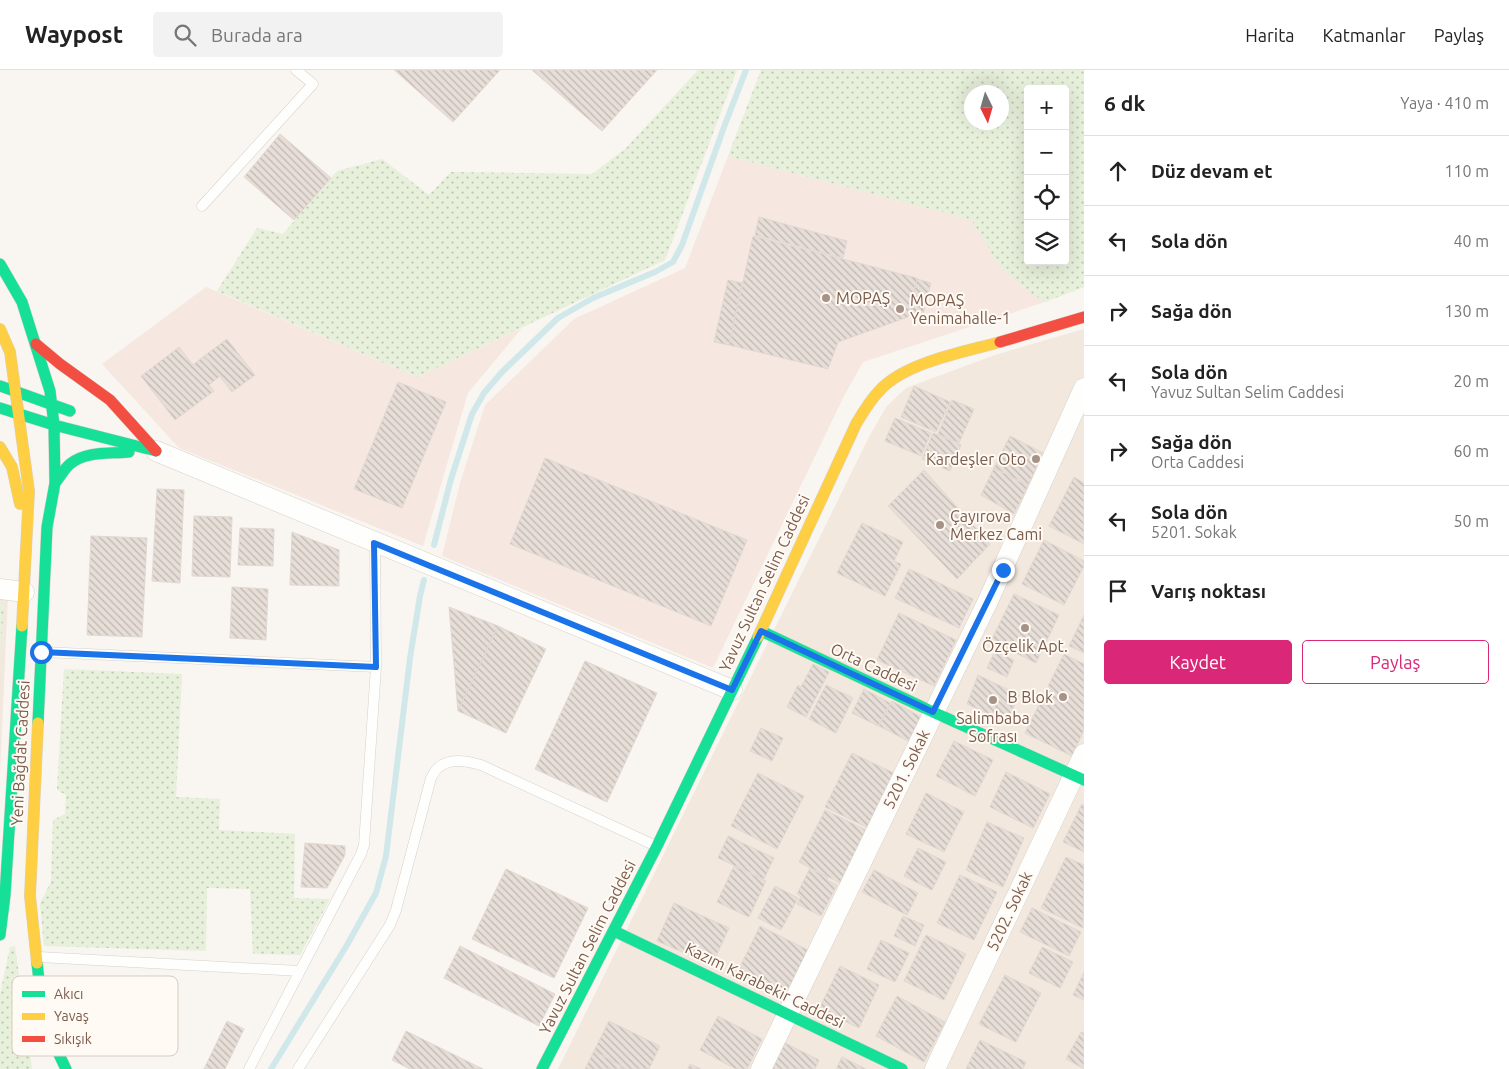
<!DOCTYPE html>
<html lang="tr">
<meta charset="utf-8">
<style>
:root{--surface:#fff;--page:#f2f2f2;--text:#222;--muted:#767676;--line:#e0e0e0;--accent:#db2777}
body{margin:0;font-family:Ubuntu,sans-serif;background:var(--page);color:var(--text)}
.controls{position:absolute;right:15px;top:15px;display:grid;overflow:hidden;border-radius:5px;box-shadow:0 5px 20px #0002}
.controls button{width:45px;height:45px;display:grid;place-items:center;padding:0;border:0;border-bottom:1px solid var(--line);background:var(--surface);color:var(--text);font:25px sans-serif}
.compass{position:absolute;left:964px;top:15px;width:45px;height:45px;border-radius:50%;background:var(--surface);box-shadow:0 5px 20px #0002;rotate:175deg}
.stop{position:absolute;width:15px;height:15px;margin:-11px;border:4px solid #1a73e8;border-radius:50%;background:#fff}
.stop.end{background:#1a73e8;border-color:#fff;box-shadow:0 1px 5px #0008}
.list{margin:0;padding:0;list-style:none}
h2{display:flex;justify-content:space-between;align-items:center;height:65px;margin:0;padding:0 20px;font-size:21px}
h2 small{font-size:16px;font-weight:400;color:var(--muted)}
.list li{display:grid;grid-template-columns:32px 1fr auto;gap:15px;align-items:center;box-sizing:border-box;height:70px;padding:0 20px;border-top:1px solid var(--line)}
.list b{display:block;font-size:19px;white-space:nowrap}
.list p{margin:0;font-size:16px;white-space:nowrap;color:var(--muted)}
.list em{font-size:16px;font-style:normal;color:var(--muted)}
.actions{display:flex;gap:10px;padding:15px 20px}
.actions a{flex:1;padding:11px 0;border:1px solid var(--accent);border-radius:5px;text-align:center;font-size:18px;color:var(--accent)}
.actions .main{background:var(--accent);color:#fff}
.icon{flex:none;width:28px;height:28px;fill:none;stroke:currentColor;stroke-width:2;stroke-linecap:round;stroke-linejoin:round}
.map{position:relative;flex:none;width:1084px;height:999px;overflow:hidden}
header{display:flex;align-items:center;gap:30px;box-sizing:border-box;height:70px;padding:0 25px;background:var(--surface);border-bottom:1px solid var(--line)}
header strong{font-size:24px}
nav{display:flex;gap:28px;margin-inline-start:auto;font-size:18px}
.search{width:350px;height:45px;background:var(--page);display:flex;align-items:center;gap:12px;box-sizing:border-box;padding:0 18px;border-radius:5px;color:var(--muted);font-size:19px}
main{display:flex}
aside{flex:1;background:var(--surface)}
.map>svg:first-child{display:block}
.residential{fill:#f2e8de}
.commercial{fill:#f6e8e1}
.grass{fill:url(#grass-dots);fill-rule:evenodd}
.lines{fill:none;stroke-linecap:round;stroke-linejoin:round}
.stream{stroke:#d0e8ea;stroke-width:6}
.building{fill:url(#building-back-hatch);stroke:#e2d8d2}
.lane-casing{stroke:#d7d1cb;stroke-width:11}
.street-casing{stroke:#d7d1cb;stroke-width:21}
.fast-casing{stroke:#d9d2cb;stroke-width:12}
.slow-casing{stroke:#d9d2cb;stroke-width:12}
.jam-casing{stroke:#d9d2cb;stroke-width:12}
.lane{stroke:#fefefd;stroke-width:10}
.street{stroke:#fefefd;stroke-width:20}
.fast{stroke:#16e098;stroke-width:11}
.slow{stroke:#ffcf43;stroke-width:11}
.jam{stroke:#f24e42;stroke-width:11}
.route{stroke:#1a73e8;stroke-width:6}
.poi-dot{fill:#a69286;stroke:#fffaf3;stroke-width:2}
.labels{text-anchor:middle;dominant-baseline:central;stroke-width:4;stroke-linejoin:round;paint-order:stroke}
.poi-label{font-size:16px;fill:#7a5c4d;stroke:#fffaf3;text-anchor:start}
.street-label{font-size:16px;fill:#7a5c4d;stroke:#fffaf3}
.key{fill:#fffaf3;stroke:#d7cbc1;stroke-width:1}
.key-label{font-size:14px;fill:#7a5c4d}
</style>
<header>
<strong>Waypost</strong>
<div class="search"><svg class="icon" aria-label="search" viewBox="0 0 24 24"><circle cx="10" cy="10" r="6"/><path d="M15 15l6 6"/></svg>Burada ara</div>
<nav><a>Harita</a><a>Katmanlar</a><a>Paylaş</a></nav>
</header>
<main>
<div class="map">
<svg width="1084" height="999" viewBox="0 0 1084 999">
<defs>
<pattern id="grass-dots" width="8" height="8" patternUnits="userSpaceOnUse" patternTransform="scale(1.25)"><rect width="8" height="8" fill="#e7f0db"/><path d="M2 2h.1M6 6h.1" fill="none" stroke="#c0c6b4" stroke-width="1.8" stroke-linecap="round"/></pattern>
<pattern id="building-back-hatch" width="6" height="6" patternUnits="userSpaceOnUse" patternTransform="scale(1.25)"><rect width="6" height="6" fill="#e6ded7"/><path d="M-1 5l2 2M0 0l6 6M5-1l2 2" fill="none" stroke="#bfb7b1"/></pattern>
</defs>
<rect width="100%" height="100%" fill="#f9f5f0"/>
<path class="residential" d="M1084,259V999H558L868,369L886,337L906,318L995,285Z
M0,523L8,524L0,703Z"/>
<path class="commercial" d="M728,86L1028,164V191H1065L1084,217L1045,232L863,292L844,326L713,598L442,486L460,413L485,335L574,249L685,198Z
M206,217L417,307L522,258L468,323L423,476L179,378L102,294Z"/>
<path class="grass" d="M698,0H737L665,190L417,307L217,221L257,158L283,164L337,101L382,89L429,125L451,102L592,104L625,79Z
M761,0H1084V217L1045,232L1032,224L1004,201L993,187L983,167L973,156V150L728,86ZM1028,19H1065V191H1028ZM1002,22V52H972V22Z
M0,533L4,534L0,589Z
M64,599L182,604L176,727L220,729L219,760L295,764L294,828L330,829L300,885L253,884L250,819L207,818L206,881L44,876L40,834L51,811L53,750L65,744L66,725L57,720Z
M15,876L32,999H0V924L10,877Z"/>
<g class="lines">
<path class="stream" d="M434,475L451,409L472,344L484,323L502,302L558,248L593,228L655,202L673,192L682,175L724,57L746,0
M271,999L347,875L376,823L386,786L410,588L420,526L424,510"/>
</g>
<path class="building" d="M394,0H500L453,52Z
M532,0H657L602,61Z
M280,64L331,108L294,150L244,107Z
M759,147L847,171L843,188L755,165Z
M753,166L917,208L908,247L838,272L828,299L729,275Z
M917,209L931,213L922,248L909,245Z
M728,210L742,213L729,275L714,272Z
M227,269L255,305L232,322L204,286Z
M179,277L193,295L204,286L220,306L209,315L214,321L175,350L141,306Z
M398,312L446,332L402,438L354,419Z
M914,316L950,332L936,362L901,347Z
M952,330L974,339L959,373L938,364Z
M895,348L931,363L921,386L885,371Z
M933,363L961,375L950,401L922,389Z
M1010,366L1043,383L1028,415L994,398Z
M545,388L747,470L711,556L510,474Z
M994,398L1028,416L1014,444L981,425Z
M924,400L990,474L957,509L888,436Z
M1074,407L1084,413V474L1049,456Z
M157,419L184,420L180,513L152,511Z
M194,446L232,447L230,507L192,506Z
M862,453L903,472L894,491L901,494L885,526L837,503Z
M240,458L274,459L273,496L238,495Z
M292,462L339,480V516L290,515Z
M91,466L147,468L142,567L87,565Z
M1044,470L1084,491V496L1064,535L1022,514Z
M909,499L973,529L959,558L895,528Z
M232,517L268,519L266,570L230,568Z
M1014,524L1059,545L1036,593L991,571Z
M449,537L498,556L458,641Z
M899,543L956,570L934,616L877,590Z
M1084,545V583L1069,576Z
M498,556L546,579L506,663L458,641Z
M995,581L1014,590L1007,607L987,598Z
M1064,584L1084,594V660L1072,686L1025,663Z
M585,591L657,623L607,732L535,699Z
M813,594L829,602L806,647L787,637L798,615L801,617Z
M978,605L1019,625L1007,652L967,634Z
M826,615L853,628L836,663L809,649Z
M864,619L890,633L878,656L852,643Z
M892,631L921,647L908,671L879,656Z
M761,658L783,668L772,691L750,681Z
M954,671L993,690L975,726L936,706Z
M852,683L894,703L868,758L825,737Z
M1006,702L1050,724L1033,758L990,737Z
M758,703L804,726L777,779L731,756Z
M926,723L964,742L944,782L906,764Z
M1082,734L1084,735V782L1063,772Z
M825,740L866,760L840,813L799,792Z
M987,752L1024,768L1003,817L966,800Z
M728,766L774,788L764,809L718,788Z
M305,773L345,776V785L327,818L301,817Z
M918,778L946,792L932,820L904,806Z
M1066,787L1084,795L1083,858L1041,838Z
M734,796L766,811L749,847L717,832Z
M810,798L828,808L827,810L837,815L821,846L797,834L801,826L797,824Z
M506,799L588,838L554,908L472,869Z
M874,800L918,823L907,845L862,822Z
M960,805L997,822L974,870L937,853Z
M775,816L798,828L781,860L758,848Z
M674,833L729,858L712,895L657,871Z
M1032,838L1081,862L1069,886L1020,862Z
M903,846L924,855L915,876L894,866Z
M760,856L808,880L785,926L737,903Z
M926,865L966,884L944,930L904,911Z
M881,870L909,883L895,912L867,899Z
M460,876L555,924L539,956L444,908Z
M1042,877L1073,892L1060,918L1029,903Z
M840,896L879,915L859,958L819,939Z
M1084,902V930L1073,925Z
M1005,905L1041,923L1016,972L979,954Z
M897,926L945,952L924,992L876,966Z
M718,946L762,969L747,999H736L700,980Z
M227,951L244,959L225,999H204Z
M609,951L660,976L649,999H627L594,981Z
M406,961L483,999H410L392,990Z
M1081,962L1084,963V999L1066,989Z
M980,970L1026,992L1023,999H966Z
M785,973L819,990L815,999H772Z
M594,981L627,999H585Z
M842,987L866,999H836Z
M690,994L701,999H688Z"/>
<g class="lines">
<g class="lane-casing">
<path id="lane" d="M202,136L313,14L296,0
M42,582L376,597
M39,887L300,901
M249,999L361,784L364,775L376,597L375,473
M298,999L390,855L396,840L431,708C433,705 435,700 438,698C449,687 468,691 481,695L656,776"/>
</g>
<g class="street-casing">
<path id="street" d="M156,381L732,620
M0,519L24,522
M761,999L988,531L1084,318
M935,999L1084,684"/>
</g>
<g class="fast-casing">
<path id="fast" d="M0,194L22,232L50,321L54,355L55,413L47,457L38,653
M0,316L70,341
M0,338L54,355L156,381
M55,413C60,407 64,399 70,394C86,381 110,384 129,382
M761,561L933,642L1084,710
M614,861L902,999
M0,865L5,825L22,556
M37,893L44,953L66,999
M542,999L657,776L758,567"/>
</g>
<g class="slow-casing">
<path id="slow" d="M0,259L10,282L29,421L22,556
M0,377L12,397L20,434
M758,567L856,354C863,342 871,329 881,319C907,292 964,282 1000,272
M37,893L30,826L38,653"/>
</g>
<g class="jam-casing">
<path id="jam" d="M1000,272L1084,247
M36,274L60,294L110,330L156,381"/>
</g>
<use href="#lane" class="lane"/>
<use href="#street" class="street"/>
<use href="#fast" class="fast"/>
<use href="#slow" class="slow"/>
<use href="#jam" class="jam"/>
</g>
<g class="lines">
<path class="route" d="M41,582L376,597L374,473L732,620L761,561L933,642L1003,500"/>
</g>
<g class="poi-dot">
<circle cx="826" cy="228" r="5"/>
<circle cx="900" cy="239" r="5"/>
<circle cx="1036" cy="389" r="5"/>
<circle cx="940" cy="455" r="5"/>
<circle cx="1025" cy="558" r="5"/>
<circle cx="1063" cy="627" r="5"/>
<circle cx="993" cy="630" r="5"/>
</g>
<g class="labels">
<g class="poi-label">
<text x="836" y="228">MOPAŞ</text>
<text x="910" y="230">MOPAŞ<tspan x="910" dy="18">Yenimahalle-1</tspan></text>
<text x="1026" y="389" text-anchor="end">Kardeşler Oto</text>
<text x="950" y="446">Çayırova<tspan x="950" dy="18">Merkez Cami</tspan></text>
<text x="1025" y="576" text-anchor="middle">Özçelik Apt.</text>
<text x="1053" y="627" text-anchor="end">B Blok</text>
<text x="993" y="648" text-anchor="middle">Salimbaba<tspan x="993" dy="18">Sofrası</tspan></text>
</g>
<g class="street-label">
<text transform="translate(764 513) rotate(-65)">Yavuz Sultan Selim Caddesi</text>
<text transform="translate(874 597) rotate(25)">Orta Caddesi</text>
<text transform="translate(20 683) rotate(-87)">Yeni Bağdat Caddesi</text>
<text transform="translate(906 699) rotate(-64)">5201. Sokak</text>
<text transform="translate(1009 841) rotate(-65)">5202. Sokak</text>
<text transform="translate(587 877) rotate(-63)">Yavuz Sultan Selim Caddesi</text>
<text transform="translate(765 915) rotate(26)">Kazım Karabekir Caddesi</text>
</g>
</g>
<rect x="12" y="906" width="166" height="80" rx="8" class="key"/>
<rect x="22" y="921" width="23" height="6" fill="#16e098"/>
<rect x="22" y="943" width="23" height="7" fill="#ffcf43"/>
<rect x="22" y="966" width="23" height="6" fill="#f24e42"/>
<g class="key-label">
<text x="54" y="929">Akıcı</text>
<text x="54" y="951">Yavaş</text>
<text x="54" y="974">Sıkışık</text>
</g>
</svg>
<div class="controls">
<button>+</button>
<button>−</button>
<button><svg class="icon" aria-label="locate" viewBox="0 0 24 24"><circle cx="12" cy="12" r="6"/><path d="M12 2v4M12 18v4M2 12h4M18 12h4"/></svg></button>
<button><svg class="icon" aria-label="layers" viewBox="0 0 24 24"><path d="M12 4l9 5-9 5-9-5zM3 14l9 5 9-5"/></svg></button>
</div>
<svg class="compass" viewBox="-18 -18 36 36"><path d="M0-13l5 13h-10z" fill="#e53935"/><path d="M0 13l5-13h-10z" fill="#767676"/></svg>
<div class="stop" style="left:41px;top:582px"></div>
<div class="stop end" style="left:1003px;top:500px"></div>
</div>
<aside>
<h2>6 dk<small>Yaya · 410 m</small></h2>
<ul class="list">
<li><svg class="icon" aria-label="ahead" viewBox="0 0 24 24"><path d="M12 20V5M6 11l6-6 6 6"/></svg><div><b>Düz devam et</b></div><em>110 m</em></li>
<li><svg class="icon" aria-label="left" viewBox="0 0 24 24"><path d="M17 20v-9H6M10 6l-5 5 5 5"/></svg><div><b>Sola dön</b></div><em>40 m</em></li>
<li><svg class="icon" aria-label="right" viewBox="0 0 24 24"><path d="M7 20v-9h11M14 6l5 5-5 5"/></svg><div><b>Sağa dön</b></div><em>130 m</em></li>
<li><svg class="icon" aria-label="left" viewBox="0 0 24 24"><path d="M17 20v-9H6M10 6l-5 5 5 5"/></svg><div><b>Sola dön</b><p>Yavuz Sultan Selim Caddesi</p></div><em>20 m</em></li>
<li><svg class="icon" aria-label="right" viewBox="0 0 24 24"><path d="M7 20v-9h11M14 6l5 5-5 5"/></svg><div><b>Sağa dön</b><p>Orta Caddesi</p></div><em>60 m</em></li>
<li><svg class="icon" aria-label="left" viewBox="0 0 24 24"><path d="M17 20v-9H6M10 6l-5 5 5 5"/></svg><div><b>Sola dön</b><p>5201. Sokak</p></div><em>50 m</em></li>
<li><svg class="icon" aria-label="arrive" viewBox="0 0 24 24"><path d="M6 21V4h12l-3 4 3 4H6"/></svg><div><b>Varış noktası</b></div></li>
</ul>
<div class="actions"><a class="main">Kaydet</a><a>Paylaş</a></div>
</aside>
</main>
